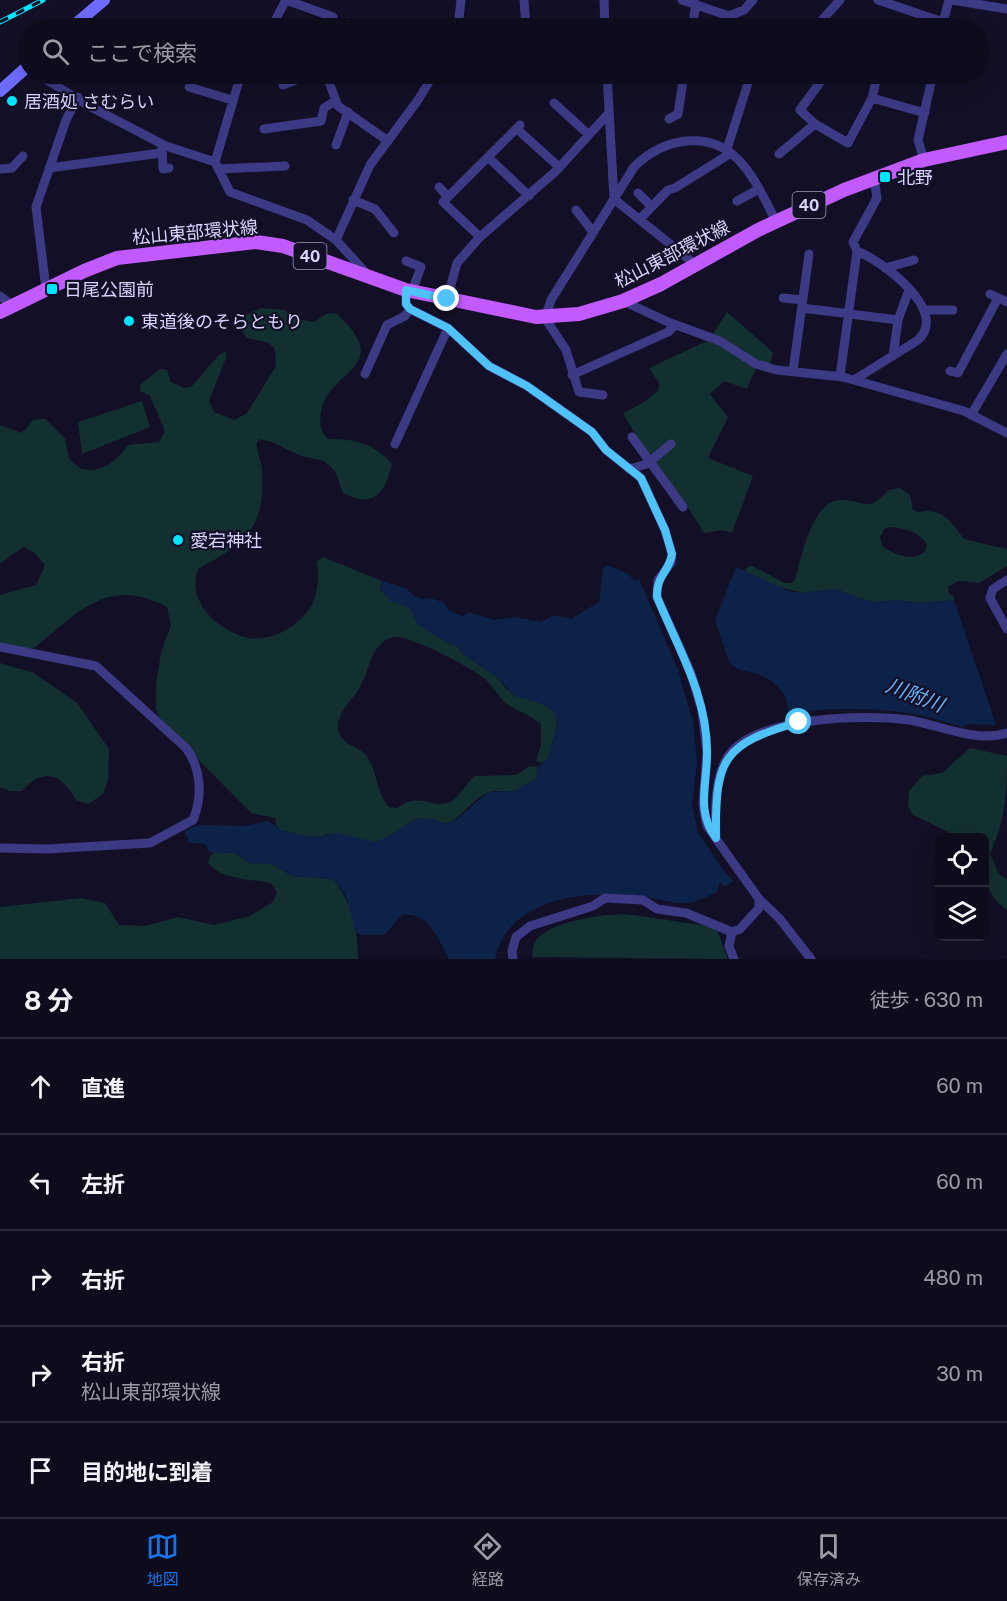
<!DOCTYPE html>
<html lang="ja">
<meta charset="utf-8">
<style>
:root{--surface:#0e0b1c;--page:#1c1929;--text:#f1f3f6;--muted:#9b9ba3;--line:#2e2b3b;--accent:#1a73e8}
body{margin:0;font-family:"Public Sans","Noto Sans JP",sans-serif;background:var(--page);color:var(--text)}
.controls{position:absolute;right:18px;bottom:18px;display:grid;overflow:hidden;border-radius:9px;box-shadow:0 6px 24px #0002}
.controls button{width:54px;height:54px;display:grid;place-items:center;padding:0;border:0;border-bottom:2px solid var(--line);background:var(--surface);color:var(--text);font:30px sans-serif}
.stop{position:absolute;width:18px;height:18px;margin:-14px;border:4px solid #4fc3f7;border-radius:50%;background:#fff}
.stop.end{background:#4fc3f7;border-color:#fff;box-shadow:0 2px 6px #0008}
.list{margin:0;padding:0;list-style:none}
h2{display:flex;justify-content:space-between;align-items:center;height:78px;margin:0;padding:0 24px;font-size:26px}
h2 small{font-size:20px;font-weight:400;color:var(--muted)}
.list li{display:grid;grid-template-columns:39px 1fr auto;gap:18px;align-items:center;box-sizing:border-box;height:96px;padding:0 24px;border-top:2px solid var(--line)}
.list b{display:block;font-size:22px;white-space:nowrap}
.list p{margin:0;font-size:20px;white-space:nowrap;color:var(--muted)}
.list em{font-size:20px;font-style:normal;color:var(--muted)}
.icon{flex:none;width:33px;height:33px;fill:none;stroke:currentColor;stroke-width:2;stroke-linecap:round;stroke-linejoin:round}
.map{position:relative;flex:none;width:1007px;height:959px;overflow:hidden}
.search{position:absolute;background:var(--surface);box-shadow:0 6px 24px #0002;left:18px;right:18px;top:18px;height:66px;display:flex;align-items:center;gap:15px;box-sizing:border-box;padding:0 21px;border-radius:33px;color:var(--muted);font-size:22px}
.sheet{height:558px;background:var(--surface)}
nav{display:flex;justify-content:space-around;align-items:center;box-sizing:border-box;height:84px;border-top:2px solid var(--line);background:var(--surface);font-size:16px;color:var(--muted)}
nav a{display:grid;justify-items:center;gap:3px}
nav .on{color:var(--accent)}
.map>svg:first-child{display:block}
.green{fill:#12302f;fill-rule:evenodd}
.water{fill:#0c2248}
.lines{fill:none;stroke-linecap:round;stroke-linejoin:round}
.street{stroke:#3d3a85;stroke-width:9}
.secondary{stroke:#6f6bff;stroke-width:12}
.primary{stroke:#c25bff;stroke-width:14}
.rail-casing{stroke:#00e5ff;stroke-width:5}
.rail{stroke:#130f26;stroke-width:3;stroke-dasharray:9;stroke-linecap:butt}
.route{stroke:#4fc3f7;stroke-width:8}
.poi-dot{fill:#00e5ff;stroke:#130f26;stroke-width:2}
.labels{text-anchor:middle;dominant-baseline:central;stroke-width:4.5;stroke-linejoin:round;paint-order:stroke}
.shield{fill:#130f26;stroke:#9e99be;stroke-width:1.5}
.shield-label{font-size:16px;font-weight:bold;fill:#d9d4ff}
.poi-label{font-size:18px;fill:#d9d4ff;stroke:#130f26;text-anchor:start}
.street-label{font-size:18px;fill:#d9d4ff;stroke:#130f26}
.water-label{font-size:20px;font-style:italic;fill:#62b6ff;stroke:#130f26}
</style>
<div class="map">
<svg width="1007" height="959" viewBox="0 0 1007 959">
<rect width="100%" height="100%" fill="#130f26"/>
<path class="green" d="M261,308L284,310L302,320L314,322L326,314L336,313C397,369 327,368 321,413C319,423 321,432 328,439C355,439 374,443 392,464C385,493 374,509 343,493L335,471L324,461L301,456L274,443L260,439L257,442C256,452 261,459 262,469C266,529 246,543 198,569C187,601 214,627 244,637C272,645 311,621 316,593C318,582 320,573 316,562L323,557L382,581L380,589C393,604 400,599 411,609C428,624 437,640 458,647L463,654L498,678L506,689L543,704L556,714V731L547,760L541,763L536,761L541,745V724C531,716 521,712 510,706C500,700 494,687 485,679C473,668 411,636 395,637C372,639 369,672 360,687C353,700 339,710 338,726C337,743 355,745 365,754C378,768 375,792 389,807L397,808C423,790 432,812 452,801C461,795 466,783 475,776L516,775L530,766L538,767L536,779C529,783 523,789 515,791C503,793 494,788 483,795C469,804 461,818 446,824C403,806 408,837 375,842C360,844 344,834 329,834C322,834 328,836 321,837C314,838 286,833 280,830C276,827 275,822 275,818L252,813L246,808L164,725L156,710V684L161,653L171,625L167,607C107,575 78,613 33,649L0,645V595L36,585L45,565L35,553L23,547L0,564V425L22,433L33,420L45,419L65,438L69,459L81,469C103,473 115,462 128,445L159,442L165,431L150,396L140,391V385L160,369L167,370L171,382L184,388L191,387L219,355L226,351V358L209,401L214,412L235,420L247,413L276,366L275,349L269,343L247,338L240,328L246,315Z
M727,312L773,352L770,366L758,363L747,389L724,381L710,394L728,417L708,458L753,476L732,533L723,530L704,533L687,506L629,436L634,432L623,413L641,404L658,391L659,383L649,368L709,340Z
M142,401L150,427L82,454L78,422Z
M899,488L910,495L913,510C919,514 920,511 926,511C946,511 954,525 964,539L1007,549V566L979,583L958,581L948,587L949,594L954,596V600L920,603L899,600L872,602L835,589L802,593L769,584L745,571L748,566H752L785,583H792L796,577C801,557 813,501 839,500C868,499 864,515 889,490ZM891,527C904,528 919,532 927,544L925,551C914,563 893,554 882,546L880,538L884,529Z
M0,663L34,673L77,703L109,749L108,780L103,794L88,804L76,800C61,773 43,767 22,791H10L0,787Z
M970,748L1007,756C1007,797 1006,816 990,854L999,874L1007,880V910C981,892 984,866 984,837H959L913,815L908,805L909,791L922,776L942,773Z
M215,852L235,853L250,863L272,864L292,876L333,879C352,903 358,928 358,959H0V907L81,898L105,903L119,925L145,926L178,917L214,925L250,916L273,902L277,892L271,883C251,879 221,880 208,863L210,856Z
M625,914L716,927L728,959L533,957C526,922 600,915 625,914Z"/>
<path class="water" d="M607,565L627,573L635,581L639,579L678,670L693,722L697,761L692,806L698,832L724,871L734,881L725,887L720,882L717,892C708,896 697,902 687,903C672,904 656,898 641,896C589,890 508,896 495,959H449C438,938 429,912 402,915L384,935H362L356,932L346,896L333,879L292,876L272,864L250,863L235,853L210,852L205,844L189,843L185,831L197,825L243,826L268,821L281,830L307,836L321,837L336,833L376,842C408,830 409,809 446,824L456,820L488,792L514,791L536,779L538,767L547,759L551,748L556,731V714L543,704L514,696L498,678L463,654L458,647C445,643 430,632 417,624L410,608L390,601L380,589L382,581L406,588L414,596L423,599L430,598L443,602L449,610L462,616L469,612L495,620L515,617L541,622L554,615L571,619L599,602L603,569Z
M736,567L789,591L802,593L835,589L872,602L899,600L920,603L954,600L996,725L968,724L962,727C944,722 926,715 907,713C876,708 819,707 789,714L785,695L772,681L760,675L737,669L729,662L715,620Z"/>
<g class="lines">
<path class="street" d="M524,0L526,28
M604,0L605,28
M682,0L729,16L745,28
M878,0L943,22
M952,0L1007,9
M729,16L744,10L753,0
M942,26L949,0
M271,28L286,0L333,17
M346,28L349,22
M458,28L461,0
M692,28L696,4
M815,28L840,0
M37,74L89,106L166,146L215,162
M241,74L215,162L230,192L307,220L336,240L367,274
M326,74L338,106L388,141
M607,74L614,199L696,265
M826,74L800,110L815,124L848,143L872,98L877,77L866,74
M283,85L311,74
M189,87L232,100
M872,98L925,113
M554,103L589,135
M669,119L678,114L684,74
M264,129L321,121L324,108L335,101
M517,129L559,167
M336,145L348,112
M162,147L163,169L169,168
M727,149L749,80L754,74
M779,154L815,124
M488,157L529,196
M924,160L918,140L933,74
M49,168L161,153
M0,169L12,168L23,156
M218,169L285,166
M439,187L448,197
M638,193L651,206
M353,200L375,209L394,233
M737,201L759,189
M576,210L593,232
M640,219L668,190L675,188L731,153
M480,237L443,202L520,125
M336,240L370,165L418,100L434,74
M406,261L421,267L412,291
M885,268L914,260
M46,289L36,207L66,120L78,97
M406,290V304L410,309L448,328L489,366L527,386L592,432L606,450L641,478L665,530L672,554L671,563L658,580L657,597L691,673L702,711L707,752L703,804L705,817L707,826L759,899V908L740,929L732,932L686,913L657,909L643,900L605,898L593,906L530,926L516,937L512,951L513,959
M990,294L1007,302
M0,296L12,305
M783,298L803,300
M447,299L457,263L480,237L556,171L608,114
M623,301L668,322L720,341L756,364L777,370L843,377L964,411L1007,433
M802,308L898,320
M924,310H953
M893,356L898,320L909,290
M793,371L809,254
M950,371L958,373L997,300
M365,374L387,325L405,316L410,309
M572,375L668,332L675,325
M840,376L857,251L853,242L877,198L874,178
M854,380L918,340C950,311 882,261 857,251
M603,395L579,392L566,350L545,318L551,300L634,167C649,152 666,143 687,141C738,136 756,183 776,221
M971,415L1007,354
M632,437L683,507
M395,444L448,328
M629,469L647,464L671,444
M1007,580L993,589L990,598L1007,629
M0,647L96,666L186,748C201,768 203,796 193,820L150,843L47,849L0,848
M716,838C715,813 714,780 727,758C752,716 866,714 909,720C940,725 975,743 1007,733
M759,899L779,918L811,959
M732,932L729,946L734,959"/>
<path class="secondary" d="M71,28L104,0
M0,91L28,66"/>
<path class="primary" d="M0,312L84,271L117,258L256,242L283,246L406,290L536,317L579,314L623,301L661,284L758,230L844,190L924,160L1007,142"/>
<g class="rail-casing">
<path id="rail" d="M0,22L43,0"/>
</g>
<use href="#rail" class="rail"/>
</g>
<g class="lines">
<path class="route" d="M447,299L406,290V304L410,309L448,328L489,366L527,386L592,432L606,450L641,478L665,530L672,554C669,572 656,576 657,597C678,648 708,697 707,754C707,784 696,812 716,838C715,758 723,744 799,722"/>
</g>
<g class="poi-dot">
<circle cx="12" cy="101" r="6"/>
<rect x="879" y="171" width="12" height="12" rx="3"/>
<rect x="46" y="283" width="12" height="12" rx="3"/>
<circle cx="129" cy="321" r="6"/>
<circle cx="178" cy="540" r="6"/>
</g>
<g class="labels">
<g class="shield">
<rect x="792.5" y="192" width="33" height="26" rx="4.5"/>
<rect x="293.5" y="243" width="33" height="26" rx="4.5"/>
</g>
<g class="shield-label">
<text x="809" y="205">40</text>
<text x="310" y="256">40</text>
</g>
<g class="poi-label">
<text x="24" y="101">居酒処 さむらい</text>
<text x="897" y="177">北野</text>
<text x="64" y="289">日尾公園前</text>
<text x="141" y="321">東道後のそらともり</text>
<text x="190" y="540">愛宕神社</text>
</g>
<g class="street-label">
<text transform="translate(195 232) rotate(-5)">松山東部環状線</text>
<text transform="translate(672 254) rotate(-27)">松山東部環状線</text>
</g>
<g class="water-label">
<text transform="translate(915 695) rotate(21)">川附川</text>
</g>
</g>
</svg>
<div class="controls">
<button><svg class="icon" aria-label="locate" viewBox="0 0 24 24"><circle cx="12" cy="12" r="6"/><path d="M12 2v4M12 18v4M2 12h4M18 12h4"/></svg></button>
<button><svg class="icon" aria-label="layers" viewBox="0 0 24 24"><path d="M12 4l9 5-9 5-9-5zM3 14l9 5 9-5"/></svg></button>
</div>
<div class="stop" style="left:799px;top:722px"></div>
<div class="stop end" style="left:447px;top:299px"></div>
<div class="search"><svg class="icon" aria-label="search" viewBox="0 0 24 24"><circle cx="10" cy="10" r="6"/><path d="M15 15l6 6"/></svg>ここで検索</div>
</div>
<section class="sheet">
<h2>8 分<small>徒歩 · 630 m</small></h2>
<ul class="list">
<li><svg class="icon" aria-label="ahead" viewBox="0 0 24 24"><path d="M12 20V5M6 11l6-6 6 6"/></svg><div><b>直進</b></div><em>60 m</em></li>
<li><svg class="icon" aria-label="left" viewBox="0 0 24 24"><path d="M17 20v-9H6M10 6l-5 5 5 5"/></svg><div><b>左折</b></div><em>60 m</em></li>
<li><svg class="icon" aria-label="right" viewBox="0 0 24 24"><path d="M7 20v-9h11M14 6l5 5-5 5"/></svg><div><b>右折</b></div><em>480 m</em></li>
<li><svg class="icon" aria-label="right" viewBox="0 0 24 24"><path d="M7 20v-9h11M14 6l5 5-5 5"/></svg><div><b>右折</b><p>松山東部環状線</p></div><em>30 m</em></li>
<li><svg class="icon" aria-label="arrive" viewBox="0 0 24 24"><path d="M6 21V4h12l-3 4 3 4H6"/></svg><div><b>目的地に到着</b></div></li>
</ul>
</section>
<nav>
<a class="on"><svg class="icon" aria-label="map" viewBox="0 0 24 24"><path d="M3 6l6-2 6 2 6-2v14l-6 2-6-2-6 2zM9 4v14M15 6v14"/></svg>地図</a>
<a><svg class="icon" aria-label="directions" viewBox="0 0 24 24"><path d="M12 3l9 9-9 9-9-9zM9 14v-3h6M13 9l2 2-2 2"/></svg>経路</a>
<a><svg class="icon" aria-label="saved" viewBox="0 0 24 24"><path d="M7 4h10v16l-5-4-5 4z"/></svg>保存済み</a>
</nav>
